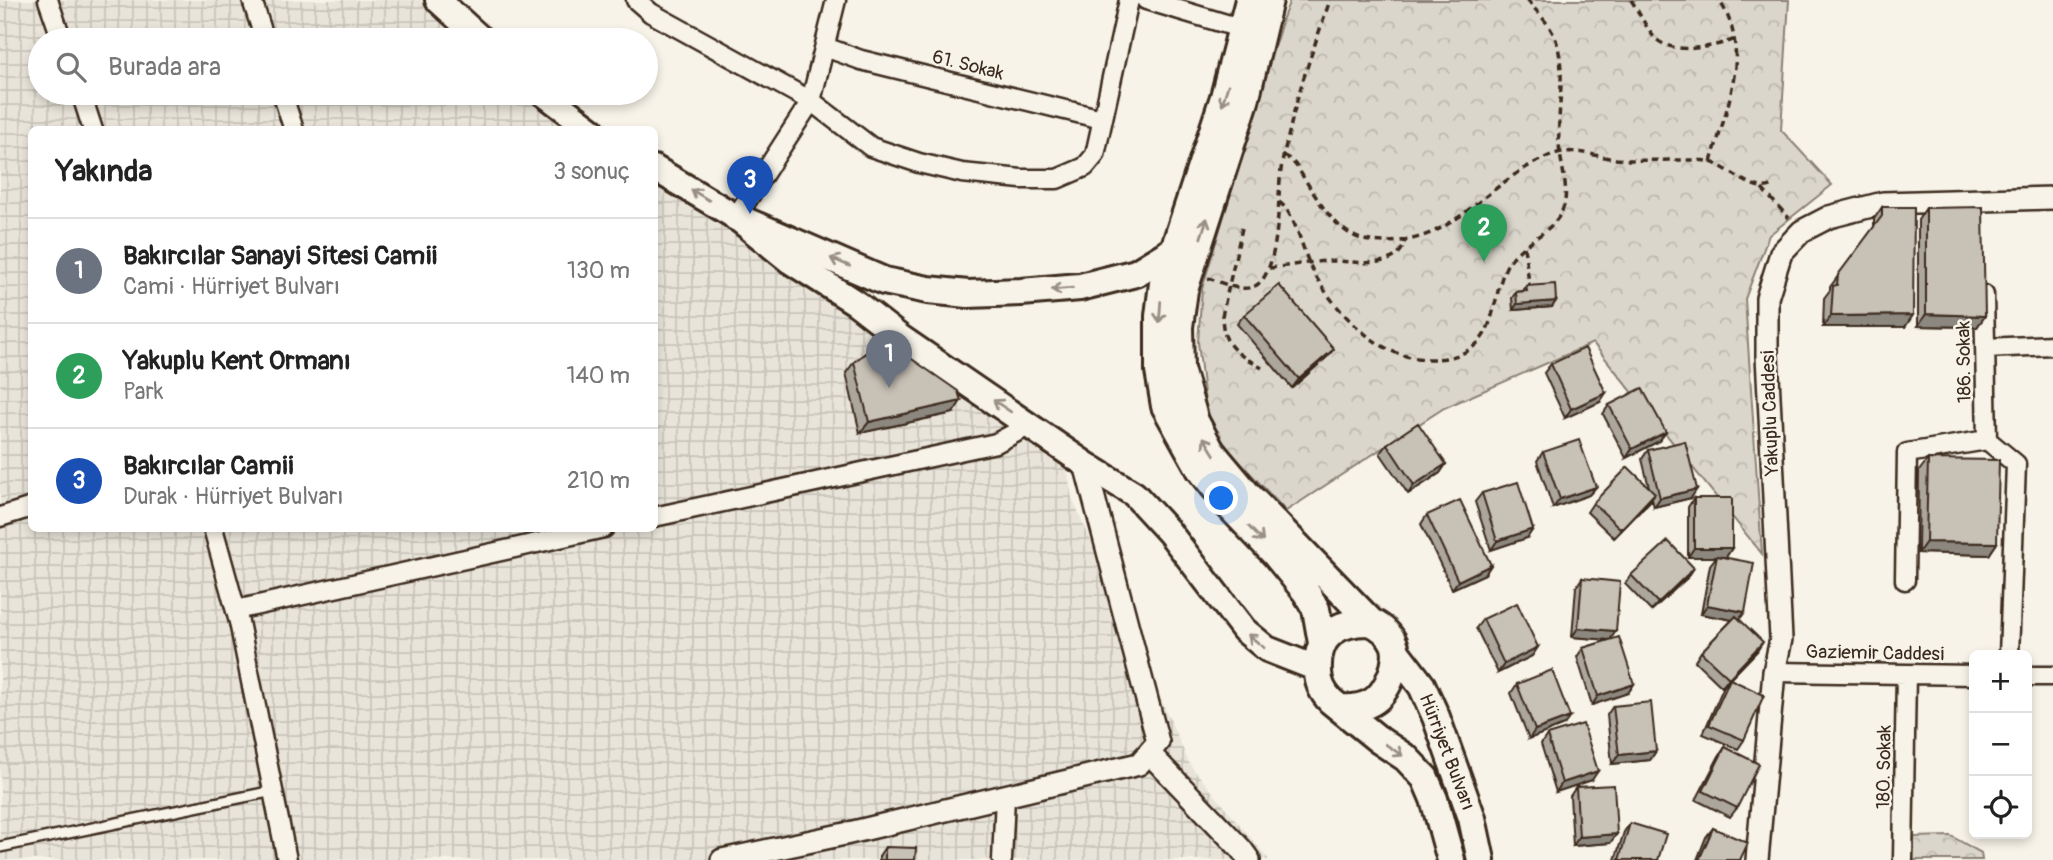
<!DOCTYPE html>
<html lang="tr">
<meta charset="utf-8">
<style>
:root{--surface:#fff;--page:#f2f2f2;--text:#222;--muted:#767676;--line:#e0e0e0;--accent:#1f6fb2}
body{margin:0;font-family:Pangolin,sans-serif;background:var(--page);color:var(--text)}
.controls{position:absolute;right:21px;bottom:21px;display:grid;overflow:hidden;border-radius:10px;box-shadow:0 4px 10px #0003}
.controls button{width:63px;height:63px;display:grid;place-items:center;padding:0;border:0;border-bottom:2px solid var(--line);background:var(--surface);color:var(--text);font:35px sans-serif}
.you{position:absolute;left:1222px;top:499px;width:24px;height:24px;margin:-18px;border:5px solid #fff;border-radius:50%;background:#1a73e8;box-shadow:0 0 0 10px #1a73e833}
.badge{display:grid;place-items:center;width:46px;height:46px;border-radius:50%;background:var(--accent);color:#fff;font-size:23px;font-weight:700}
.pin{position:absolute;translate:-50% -58px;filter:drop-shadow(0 2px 4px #0008)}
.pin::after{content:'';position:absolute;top:37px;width:24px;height:21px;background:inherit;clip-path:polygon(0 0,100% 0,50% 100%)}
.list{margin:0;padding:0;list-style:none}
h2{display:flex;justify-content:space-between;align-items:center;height:91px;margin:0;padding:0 28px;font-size:30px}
h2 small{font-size:23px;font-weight:400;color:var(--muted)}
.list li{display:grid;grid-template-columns:46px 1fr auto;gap:21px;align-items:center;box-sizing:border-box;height:105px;padding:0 28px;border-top:2px solid var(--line)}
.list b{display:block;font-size:26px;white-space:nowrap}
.list p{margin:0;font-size:23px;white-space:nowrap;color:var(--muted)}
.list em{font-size:23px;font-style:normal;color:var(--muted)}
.icon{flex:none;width:38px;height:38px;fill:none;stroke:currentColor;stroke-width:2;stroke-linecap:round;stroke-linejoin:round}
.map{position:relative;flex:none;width:2053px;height:860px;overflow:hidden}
.search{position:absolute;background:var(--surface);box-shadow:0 4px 10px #0003;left:28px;top:28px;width:630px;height:77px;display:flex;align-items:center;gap:18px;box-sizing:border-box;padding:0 24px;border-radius:38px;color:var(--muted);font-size:26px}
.panel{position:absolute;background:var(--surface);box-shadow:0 4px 10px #0003;left:28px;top:126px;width:630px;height:406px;border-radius:10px}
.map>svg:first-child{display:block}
.industrial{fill:url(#industrial-grid)}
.park{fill:url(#park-crowns);stroke:#8b8074;stroke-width:2}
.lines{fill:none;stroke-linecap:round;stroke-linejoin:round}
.service-casing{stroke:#3b2a1e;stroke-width:14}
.minor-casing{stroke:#3b2a1e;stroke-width:23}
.tertiary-casing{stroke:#3b2a1e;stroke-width:26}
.secondary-casing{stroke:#3b2a1e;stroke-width:30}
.primary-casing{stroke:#3b2a1e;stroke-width:32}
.path{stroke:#3b2a1e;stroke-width:3.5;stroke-dasharray:7 5;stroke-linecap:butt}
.service{stroke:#f7f3e8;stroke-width:9}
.minor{stroke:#f7f3e8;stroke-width:18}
.tertiary{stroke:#f7f3e8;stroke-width:21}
.secondary{stroke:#f7f3e8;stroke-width:24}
.primary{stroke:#f7f3e8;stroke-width:26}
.wall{fill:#aca69d;stroke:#3b2a1e;stroke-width:2}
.shaded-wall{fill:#8c877f;stroke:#3b2a1e;stroke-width:2}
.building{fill:#c8c1b6;stroke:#3b2a1e;stroke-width:2}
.oneway{stroke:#998e83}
.labels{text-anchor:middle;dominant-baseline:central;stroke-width:5;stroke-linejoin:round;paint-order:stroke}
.street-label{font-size:19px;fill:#3b2a1e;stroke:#f7f3e8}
</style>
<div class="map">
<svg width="2053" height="860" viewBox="0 0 2053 860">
<defs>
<pattern id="industrial-grid" width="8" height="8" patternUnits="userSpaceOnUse" patternTransform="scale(1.75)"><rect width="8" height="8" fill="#e9e4d9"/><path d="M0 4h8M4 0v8" fill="none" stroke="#c9c4ba"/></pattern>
<pattern id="park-crowns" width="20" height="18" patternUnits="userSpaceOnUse" patternTransform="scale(1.75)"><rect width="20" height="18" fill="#dbd6cb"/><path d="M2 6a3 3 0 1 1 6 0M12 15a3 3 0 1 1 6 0" fill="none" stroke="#bdb8ae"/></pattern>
</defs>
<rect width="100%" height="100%" fill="#f7f3e8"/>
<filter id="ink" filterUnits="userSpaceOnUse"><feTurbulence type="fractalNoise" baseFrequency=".0143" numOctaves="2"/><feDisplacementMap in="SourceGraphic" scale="14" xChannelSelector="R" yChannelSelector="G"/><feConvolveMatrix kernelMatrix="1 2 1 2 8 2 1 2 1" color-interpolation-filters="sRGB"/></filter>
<g filter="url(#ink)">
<path class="industrial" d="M0,0H434L485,40H40V93H551L597,129L32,130V528H654L655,175L1063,445L1072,498L1190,765L1269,860H0Z"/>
<path class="park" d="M1290,0H1789L1781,130L1832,185L1769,235L1745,299L1762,554L1593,343L1444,408L1286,511L1234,456L1216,432L1206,412L1198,342L1202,289L1283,18Z
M1951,836L1981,853L1982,860H1913L1914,837Z"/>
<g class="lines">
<g class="service-casing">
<path id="service" d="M0,847L273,791"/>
</g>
<g class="minor-casing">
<path id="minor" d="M48,0L62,40
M252,0L265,40
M636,0L651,13L811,101L736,217
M836,0L811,101L871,147L919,163L962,173L1021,179H1057L1085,167L1095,155L1129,0
M1146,0L1243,29
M825,47L861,60L1102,119
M81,93L93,130
M282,93L294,130
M1984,295L1987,440L2016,464L2009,655
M1985,348L2053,345
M0,517L32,507
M654,517L996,443L1030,425
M213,528L239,622L287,860
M1905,580L1907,453L1987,440
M236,610L604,528
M1774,672L1974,675
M2027,676H2053
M1002,860L1005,797
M1903,860L1906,674"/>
</g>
<g class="tertiary-casing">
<path id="tertiary" d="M1149,753L1241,849L1249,860
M722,860L845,834L1139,764L1158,742L1085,464
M1757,860L1774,672L1781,639L1767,356V298L1781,253L1802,231L1829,217L1883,203L2053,198"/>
</g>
<g class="secondary-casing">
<path id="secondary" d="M438,0L482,40
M543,93L592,130
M654,168L736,217L790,261L856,303L901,338L1085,464L1134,494L1169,532L1244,630L1267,649L1318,669"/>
</g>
<g class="primary-casing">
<path id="primary" d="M1249,0L1224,97L1163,283L1159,316V371L1165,406L1200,469L1231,508L1275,554L1306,592L1316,609L1322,643
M1269,0L1245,101L1184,290L1179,327L1180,369L1195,421L1211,451L1248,495L1371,622C1381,627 1390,634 1394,644C1401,660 1387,694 1372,702C1362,708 1351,709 1340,708
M736,217L884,281L928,290L968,294L1021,292L1080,287L1136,273L1172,251
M1371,622C1338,621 1316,635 1318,671C1318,683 1322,692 1331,701L1379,740L1406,758L1425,778L1434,799L1451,860
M1396,652L1422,686L1436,717L1472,818L1481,860"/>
</g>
<path class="path" d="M1631,0C1638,10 1647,30 1655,38C1673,56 1714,47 1735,39
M1283,156C1294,159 1298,169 1304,178C1320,203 1339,238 1371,241C1446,250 1477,193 1534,163C1543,159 1553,153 1563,152C1581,150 1599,157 1616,159C1638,161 1662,160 1685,160C1693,160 1703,160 1711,162C1729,168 1755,195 1773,185
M1711,162C1726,109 1753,51 1719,0
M1762,189L1789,218
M1279,202C1294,212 1302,247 1309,263C1324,298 1368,347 1406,356C1435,363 1475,360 1488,327C1496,308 1497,286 1506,267C1518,243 1551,235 1562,211C1571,191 1560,165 1559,143C1557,110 1566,76 1557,43C1552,26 1538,13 1527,0
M1242,228L1222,316C1223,348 1237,353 1262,368
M1524,247L1530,289
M1269,268C1289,266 1309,262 1329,261C1353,260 1399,273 1405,240
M1208,278C1221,282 1241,293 1255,286C1279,274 1278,204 1280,180C1281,164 1285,148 1289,133C1299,86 1315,45 1330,0"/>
<use href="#service" class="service"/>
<use href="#minor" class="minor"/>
<use href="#tertiary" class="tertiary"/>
<use href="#secondary" class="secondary"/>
<use href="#primary" class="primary"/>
</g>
<path class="wall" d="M1882,207L1913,315L1905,327H1823L1824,298L1830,290V287L1874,227V219Z
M1926,208L1985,316L1977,327L1918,326V220Z
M1526,286L1556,301L1552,307L1513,310L1512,298L1516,292L1523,291Z
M1244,315L1327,357L1292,388L1237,324Z
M854,362L953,413L860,433L846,373Z
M1551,364L1600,402L1565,418L1544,373Z
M1609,405L1666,432L1659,441L1626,458L1603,414Z
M1387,444L1446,464L1440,473L1408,494L1380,453Z
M1648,450L1691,498L1654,507L1652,499L1614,538L1587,512L1593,503L1649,487L1642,459Z
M1543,452L1596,487L1589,495L1553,508L1537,461Z
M1928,459L1997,543L1989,555L1918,553L1919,471Z
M1482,493L1533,529L1527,538L1491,550L1475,502Z
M1694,498L1732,548L1726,557H1721L1745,612L1739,620L1757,651L1730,679L1744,740L1738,749L1703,734L1723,688L1729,680L1722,687L1695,661L1701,652L1732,620L1701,614L1710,565L1716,557H1688V507Z
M1427,515L1491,565L1485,574L1452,589L1421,524Z
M1631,575L1688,577L1651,611L1625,584Z
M1582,578L1610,640L1634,684L1628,693L1592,705L1577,657L1583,648L1609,640L1572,637L1576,587Z
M1483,619L1538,647L1532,656L1498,673L1476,628Z
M1517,684L1564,725L1529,739L1511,693Z
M1613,706L1656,751L1650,760L1612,764L1607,715Z
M1547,735L1592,780L1556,792L1541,744Z
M1725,747L1737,808L1730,817L1696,800L1719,756Z
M1576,787L1610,843L1573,846L1570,796Z
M1630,823L1658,860H1615L1624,832Z
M1713,828L1740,860H1697L1706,837Z
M885,847L915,860H879V856Z"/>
<path class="shaded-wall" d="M1556,301L1552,307L1513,310L1517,304Z
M1926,314L1985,316L1977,327L1918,326Z
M1913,315L1905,327H1823L1831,316Z
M1334,349L1327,357L1292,388L1299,379Z
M1606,393L1600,402L1565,418L1571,409Z
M961,401L953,413L860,433L869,422Z
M1666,432L1659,441L1626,458L1632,449Z
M1446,464L1440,473L1408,494L1414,485Z
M1596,487L1589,495L1553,508L1560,499Z
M1697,489L1691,498L1654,507L1660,498Z
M1655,493L1649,502L1614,538L1621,529Z
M1533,529L1527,538L1491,550L1497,541Z
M1926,542L1997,543L1989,555L1918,553Z
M1694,548H1732L1726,557H1688Z
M1491,565L1485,574L1452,589L1458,581Z
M1694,568L1688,577L1651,611L1658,603Z
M1707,605L1745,612L1738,621L1701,614Z
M1578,628L1616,631L1610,640L1572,637Z
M1763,642L1757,651L1722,687L1729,678Z
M1538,647L1532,656L1498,673L1504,664Z
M1634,684L1628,693L1592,705L1598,696Z
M1570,717L1564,725L1529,739L1535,730Z
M1656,751L1650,760L1612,764L1619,755Z
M1598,771L1592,780L1556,792L1562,783Z
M1617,834L1610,843L1573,846L1579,837Z"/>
<path class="building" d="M1882,207H1914L1913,315L1831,316L1833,286L1837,285L1838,275L1882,216Z
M1983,207L1985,316L1926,314V208Z
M1555,284L1556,301L1517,304L1516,292L1527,291L1526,286Z
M1279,285L1334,349L1299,379L1244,315Z
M883,339L958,391L961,401L869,422L854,362Z
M1585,348L1606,393L1571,409L1551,364Z
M1642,388L1666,432L1632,449L1609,405Z
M1418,423L1446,464L1414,485L1387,444Z
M1579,440L1596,487L1560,499L1543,452Z
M1685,441L1697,489L1660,498L1648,450Z
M1928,459L1999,460L1997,543L1926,542Z
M1628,467L1655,493L1621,529L1593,503Z
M1518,482L1533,529L1497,541L1482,493Z
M1694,498H1732V548H1694Z
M1460,500L1491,565L1458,581L1427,515Z
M1668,541L1694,568L1658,603L1631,575Z
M1717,556L1754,563L1745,612L1707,605Z
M1582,578L1620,582L1616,631L1578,628Z
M1517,603L1538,647L1504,664L1483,619Z
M1736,616L1763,642L1729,678L1701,652Z
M1619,637L1634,684L1598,696L1583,648Z
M1552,670L1570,717L1535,730L1517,684Z
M1730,679L1764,695L1744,740L1709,725Z
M1651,702L1656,751L1619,755L1613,706Z
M1583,724L1598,771L1562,783L1547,735Z
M1725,747L1759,764L1737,808L1703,791Z
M1614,785L1617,834L1579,837L1576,787Z
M1630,823L1666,834L1658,860H1619Z
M1713,828L1748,843L1740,860H1699Z
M885,847L916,848L915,860H885Z"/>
<defs><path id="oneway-shaft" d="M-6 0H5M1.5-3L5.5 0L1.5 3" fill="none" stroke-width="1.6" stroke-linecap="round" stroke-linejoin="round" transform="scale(1.75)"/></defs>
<g class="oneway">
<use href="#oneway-shaft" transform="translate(1225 95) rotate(107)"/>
<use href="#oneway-shaft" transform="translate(700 195) rotate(-149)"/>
<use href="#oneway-shaft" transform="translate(1204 228) rotate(-72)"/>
<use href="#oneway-shaft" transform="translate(840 262) rotate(-157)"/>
<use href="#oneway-shaft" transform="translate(1062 289) rotate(175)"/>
<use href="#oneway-shaft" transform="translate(1160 312) rotate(94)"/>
<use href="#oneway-shaft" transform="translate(1002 406) rotate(-146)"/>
<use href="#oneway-shaft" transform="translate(1209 446) rotate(-122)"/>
<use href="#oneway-shaft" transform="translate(1256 534) rotate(46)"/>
<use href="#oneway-shaft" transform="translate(1256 641) rotate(-140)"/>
<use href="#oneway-shaft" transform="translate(1394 750) rotate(34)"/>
</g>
</g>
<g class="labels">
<g class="street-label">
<text transform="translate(968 65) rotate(14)">61. Sokak</text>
<text transform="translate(1964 362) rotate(-91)">186. Sokak</text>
<text transform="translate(1770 413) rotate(-92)">Yakuplu Caddesi</text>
<text transform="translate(1875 653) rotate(1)">Gaziemir Caddesi</text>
<text transform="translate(1447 752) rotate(69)">Hürriyet Bulvarı</text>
<text transform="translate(1884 767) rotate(-89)">180. Sokak</text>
</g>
</g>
</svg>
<div class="controls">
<button>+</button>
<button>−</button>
<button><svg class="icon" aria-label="locate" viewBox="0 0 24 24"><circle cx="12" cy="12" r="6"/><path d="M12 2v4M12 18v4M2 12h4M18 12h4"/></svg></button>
</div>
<div class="you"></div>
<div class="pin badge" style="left:889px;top:388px;background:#6b7280">1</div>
<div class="pin badge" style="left:1484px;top:262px;background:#2e9e5b">2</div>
<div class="pin badge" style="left:750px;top:214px;background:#1a4fb4">3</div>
<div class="search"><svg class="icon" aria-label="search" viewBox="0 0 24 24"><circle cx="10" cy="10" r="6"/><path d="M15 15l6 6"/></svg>Burada ara</div>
<section class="panel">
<h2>Yakında<small>3 sonuç</small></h2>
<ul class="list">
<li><span class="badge" style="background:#6b7280">1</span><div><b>Bakırcılar Sanayi Sitesi Camii</b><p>Cami · Hürriyet Bulvarı</p></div><em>130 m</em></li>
<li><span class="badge" style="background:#2e9e5b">2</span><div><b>Yakuplu Kent Ormanı</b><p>Park</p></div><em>140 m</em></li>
<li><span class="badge" style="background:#1a4fb4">3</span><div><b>Bakırcılar Camii</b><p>Durak · Hürriyet Bulvarı</p></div><em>210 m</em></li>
</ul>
</section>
</div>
